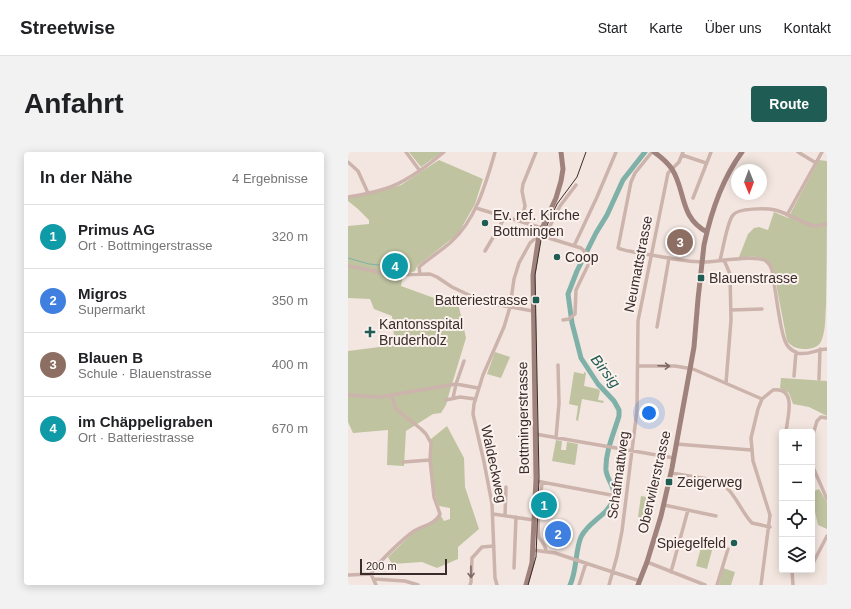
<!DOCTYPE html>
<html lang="de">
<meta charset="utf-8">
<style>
:root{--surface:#fff;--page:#f2f2f2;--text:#202124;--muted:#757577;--line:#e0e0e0;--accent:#1f5c53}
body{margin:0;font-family:Helvetica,sans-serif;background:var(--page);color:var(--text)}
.controls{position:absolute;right:12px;bottom:12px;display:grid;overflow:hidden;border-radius:4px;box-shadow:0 2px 10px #0003}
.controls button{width:36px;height:36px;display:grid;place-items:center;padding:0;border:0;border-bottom:1px solid var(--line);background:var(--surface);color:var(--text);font:20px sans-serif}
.compass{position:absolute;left:383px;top:12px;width:36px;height:36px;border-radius:50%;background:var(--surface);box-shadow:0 2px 10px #0003;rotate:179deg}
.scale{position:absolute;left:12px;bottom:10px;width:87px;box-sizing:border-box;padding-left:4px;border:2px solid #3a2c2b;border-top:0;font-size:11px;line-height:14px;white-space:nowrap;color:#3a2c2b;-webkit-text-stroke:3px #fbf1ed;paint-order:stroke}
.you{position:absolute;left:301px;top:261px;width:14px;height:14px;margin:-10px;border:3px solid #fff;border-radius:50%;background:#1a73e8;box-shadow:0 0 0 6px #1a73e833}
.badge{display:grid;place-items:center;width:26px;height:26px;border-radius:50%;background:var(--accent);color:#fff;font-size:13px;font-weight:700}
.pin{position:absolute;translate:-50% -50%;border:2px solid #fff;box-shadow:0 1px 4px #0006}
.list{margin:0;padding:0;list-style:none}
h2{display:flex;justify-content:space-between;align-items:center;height:52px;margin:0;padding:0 16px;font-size:17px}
h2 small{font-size:13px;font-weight:400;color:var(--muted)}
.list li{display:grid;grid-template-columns:26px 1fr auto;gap:12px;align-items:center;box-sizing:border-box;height:64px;padding:0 16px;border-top:1px solid var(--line)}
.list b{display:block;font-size:15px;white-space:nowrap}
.list p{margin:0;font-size:13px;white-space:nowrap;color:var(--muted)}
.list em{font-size:13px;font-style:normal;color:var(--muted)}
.icon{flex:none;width:22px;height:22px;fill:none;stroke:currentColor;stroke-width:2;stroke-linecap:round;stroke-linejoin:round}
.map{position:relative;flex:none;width:479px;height:433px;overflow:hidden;border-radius:4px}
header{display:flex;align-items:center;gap:24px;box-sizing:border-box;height:56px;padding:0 20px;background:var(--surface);border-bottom:1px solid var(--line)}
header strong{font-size:19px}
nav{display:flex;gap:22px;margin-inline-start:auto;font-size:14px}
.intro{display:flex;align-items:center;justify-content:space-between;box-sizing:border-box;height:96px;padding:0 24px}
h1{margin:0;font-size:28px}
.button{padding:10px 18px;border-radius:4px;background:var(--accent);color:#fff;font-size:14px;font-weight:700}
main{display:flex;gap:24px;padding:0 24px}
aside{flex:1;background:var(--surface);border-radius:4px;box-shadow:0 2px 10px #0003}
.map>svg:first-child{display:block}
.green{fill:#bfc3a0}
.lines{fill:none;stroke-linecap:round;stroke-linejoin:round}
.stream{stroke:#7fb1a8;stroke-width:1}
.river{stroke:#7fb1a8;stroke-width:5}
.minor{stroke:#ccb3ab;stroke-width:3.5}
.secondary{stroke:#a0827d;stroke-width:5}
.tram{stroke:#3a2c2b;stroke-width:1}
.oneway{stroke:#7c6965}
.poi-dot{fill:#1f5c53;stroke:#fbf1ed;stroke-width:1.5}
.labels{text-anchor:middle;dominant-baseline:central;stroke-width:4;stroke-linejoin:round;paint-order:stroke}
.poi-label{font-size:14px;fill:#3a2c2b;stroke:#fbf1ed;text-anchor:start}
.street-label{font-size:14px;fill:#3a2c2b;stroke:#fbf1ed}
.water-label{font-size:15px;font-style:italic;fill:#1f5c53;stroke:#fbf1ed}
</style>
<header>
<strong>Streetwise</strong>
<nav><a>Start</a><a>Karte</a><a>Über uns</a><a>Kontakt</a></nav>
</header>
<div class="intro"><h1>Anfahrt</h1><a class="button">Route</a></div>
<main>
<aside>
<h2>In der Nähe<small>4 Ergebnisse</small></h2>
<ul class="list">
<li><span class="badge" style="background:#0f9aa8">1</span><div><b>Primus AG</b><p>Ort · Bottmingerstrasse</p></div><em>320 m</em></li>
<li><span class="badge" style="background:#3f7fe0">2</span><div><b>Migros</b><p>Supermarkt</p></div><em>350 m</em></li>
<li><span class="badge" style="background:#8d6e63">3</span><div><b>Blauen B</b><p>Schule · Blauenstrasse</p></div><em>400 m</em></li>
<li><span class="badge" style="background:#0f9aa8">4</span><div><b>im Chäppeligraben</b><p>Ort · Batteriestrasse</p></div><em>670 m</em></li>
</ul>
</aside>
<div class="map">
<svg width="479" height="433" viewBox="0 0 479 433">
<rect width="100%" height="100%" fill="#f3e6e0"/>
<path class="green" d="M61,0H94L73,15Z
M91,8L135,27L127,52L110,82L69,114L67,119L55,124L53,134L111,155L118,186L101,242L98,253L93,261L85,262L58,279L56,314L39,313L40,278L5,281L0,270V199L47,193L44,164L26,157L22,147L0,146V74L21,72V68L10,57L0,49V46L21,42L53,33Z
M471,8L479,9C479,56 479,106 478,154C477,164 478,177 474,187C472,195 464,197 457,197C449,197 444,195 439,189L425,116C417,102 405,105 391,105L400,82L406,76L411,75L420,78L426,60L440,66Z
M147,200L162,205L153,226L139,222Z
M226,220L236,222V220L238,221L236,234L250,237L252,239L250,248L256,249L255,251L234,247L230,269L228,268L230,254L221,252Z
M433,226L479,229V264L461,255L445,252L441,241L432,236Z
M99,274L116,306L117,335L131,377L110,395V407L89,416L74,410L44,412L40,405L67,379L93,364L96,369L102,367V356L91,354C82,332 82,310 83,287Z
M208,288L214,289L213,298H218L219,290L230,292L227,313L204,309Z
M471,337L479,350V377L470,373L464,347V340Z
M293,344L304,346L298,367L290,365Z
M355,388L366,391L359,417L348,414Z
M375,416L387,420L383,433H371Z"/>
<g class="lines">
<path class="stream" d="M0,106L21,112L31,113"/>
<path class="river" d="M222,433C229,419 227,399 233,385C240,370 260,363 265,348C269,336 259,329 258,318C257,300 266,281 271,264V258L266,249L250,232L233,206L224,171L220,142L229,119L248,81L259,63L275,28L297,0"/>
<path class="minor" d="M58,0L72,19
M304,0L287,21L283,30L270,96C276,99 284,99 291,101C312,104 334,110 355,110C369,110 408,102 418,109C425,114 425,124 426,132C429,146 432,180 438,191C440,196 445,199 449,201C460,204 469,197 479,197
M450,0L468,11
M334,3L358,11
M0,10L10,19L20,41
M0,45C17,42 40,38 55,29C70,21 83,11 96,0
M345,46L363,0
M128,56L194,76
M439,63L474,0
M173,69L177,54L174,39L175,32L188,0
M200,86L201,76L212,54L228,33
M226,94L249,45L268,0
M137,99L157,65
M372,108C375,98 379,70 385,63C390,56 418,56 427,58C439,61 450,68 462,73L468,74L479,72
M376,108L382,122L383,168L378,231
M0,114L47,123L82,122L89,125L104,135L123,144L146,152L185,159
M72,122L71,115C81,106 93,99 103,90C128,68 138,31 147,0
M383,158L414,157
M309,175L321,106
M290,214H327L345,217L414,247
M446,224L448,200
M471,227L472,197
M0,243L32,245L108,232L130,236
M105,246L108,232L116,209
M98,248L112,245L127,247
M187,282L326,306
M208,286L211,251L210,213
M464,286L469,269L473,265L479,266
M328,292L403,298
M55,310L82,308
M464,313L479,347
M323,321L366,328C386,335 390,356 404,371L422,375
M188,329L263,343
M194,330C193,345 188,371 191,385C193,390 197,391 198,399
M316,353L368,364
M145,362L186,368
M157,364L158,335
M185,398L207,401L292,429
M299,410L357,433
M464,413L479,384
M166,416L168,365
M444,418L445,433
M323,420L340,358
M23,422C28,412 56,386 66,379C74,374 88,372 92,362L86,345L82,308L83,291L78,282L73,277L48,257L46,252L44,243
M23,422L28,433
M0,423L23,422
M26,427L57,429L70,433
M122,433L123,430L124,406L134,395L146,394
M149,433L147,426L144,352L136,310L125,262L126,252L135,223L156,175L162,155L166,127L171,111L182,91L191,83L233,96L242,104V109L228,138L227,162L221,167L215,168
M231,433L238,411
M261,433L269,404L274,379L289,258L290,169L319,26L320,21L331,10L335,0
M369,433L380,397
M413,433L422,363L405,309L403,286L410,257L414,247L425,238C450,235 439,266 438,280"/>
<path class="secondary" d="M306,0C313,5 319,10 324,17C338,39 331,65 359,80
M178,433L184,411L188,327L185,123L191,83L208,46L213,29L215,17L213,0
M290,433L299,410L313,364L324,316L346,195L350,147L356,93C363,60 374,27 394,0"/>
<path class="tram" d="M180,433L188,405L191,325L187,123L193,88L200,71L209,52L229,25L238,0"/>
</g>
<defs><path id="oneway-shaft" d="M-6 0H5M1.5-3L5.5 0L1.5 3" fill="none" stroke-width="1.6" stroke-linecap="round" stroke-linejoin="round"/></defs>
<g class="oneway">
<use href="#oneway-shaft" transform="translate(316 214) rotate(2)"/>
<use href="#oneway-shaft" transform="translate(123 420) rotate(89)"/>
</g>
<g class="poi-dot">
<circle cx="137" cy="71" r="4"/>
<circle cx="209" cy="105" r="4"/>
<rect x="349" y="122" width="8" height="8" rx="2"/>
<rect x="184" y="144" width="8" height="8" rx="2"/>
<path d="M20 174h4v4h4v4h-4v4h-4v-4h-4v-4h4z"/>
<rect x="317" y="326" width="8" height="8" rx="2"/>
<circle cx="386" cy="391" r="4"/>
</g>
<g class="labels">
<g class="poi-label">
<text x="145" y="63">Ev. ref. Kirche<tspan x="145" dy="16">Bottmingen</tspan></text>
<text x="217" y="105">Coop</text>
<text x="361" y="126">Blauenstrasse</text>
<text x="180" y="148" text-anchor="end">Batteriestrasse</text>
<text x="31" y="172">Kantonsspital<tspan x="31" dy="16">Bruderholz</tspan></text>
<text x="329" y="330">Zeigerweg</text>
<text x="378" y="391" text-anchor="end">Spiegelfeld</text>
</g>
<g class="street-label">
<text transform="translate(290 112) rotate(-79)">Neumattstrasse</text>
<text transform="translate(175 266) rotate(-91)">Bottmingerstrasse</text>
<text transform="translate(146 312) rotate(78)">Waldeckweg</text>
<text transform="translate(270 323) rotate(-82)">Schafmattweg</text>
<text transform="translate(306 330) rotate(-77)">Oberwilerstrasse</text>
</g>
<g class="water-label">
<text transform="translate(258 219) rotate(52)">Birsig</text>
</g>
</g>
</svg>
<div class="controls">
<button>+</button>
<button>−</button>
<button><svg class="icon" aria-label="locate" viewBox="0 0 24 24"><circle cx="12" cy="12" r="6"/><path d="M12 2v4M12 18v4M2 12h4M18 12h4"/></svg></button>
<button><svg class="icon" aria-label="layers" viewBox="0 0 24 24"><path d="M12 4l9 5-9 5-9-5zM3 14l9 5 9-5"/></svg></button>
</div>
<svg class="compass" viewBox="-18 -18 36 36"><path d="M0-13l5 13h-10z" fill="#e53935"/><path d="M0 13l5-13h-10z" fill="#757577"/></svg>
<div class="scale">200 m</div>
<div class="you"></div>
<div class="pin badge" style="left:196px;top:353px;background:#0f9aa8">1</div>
<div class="pin badge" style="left:210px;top:382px;background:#3f7fe0">2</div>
<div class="pin badge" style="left:332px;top:90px;background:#8d6e63">3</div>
<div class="pin badge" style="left:47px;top:114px;background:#0f9aa8">4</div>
</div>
</main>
